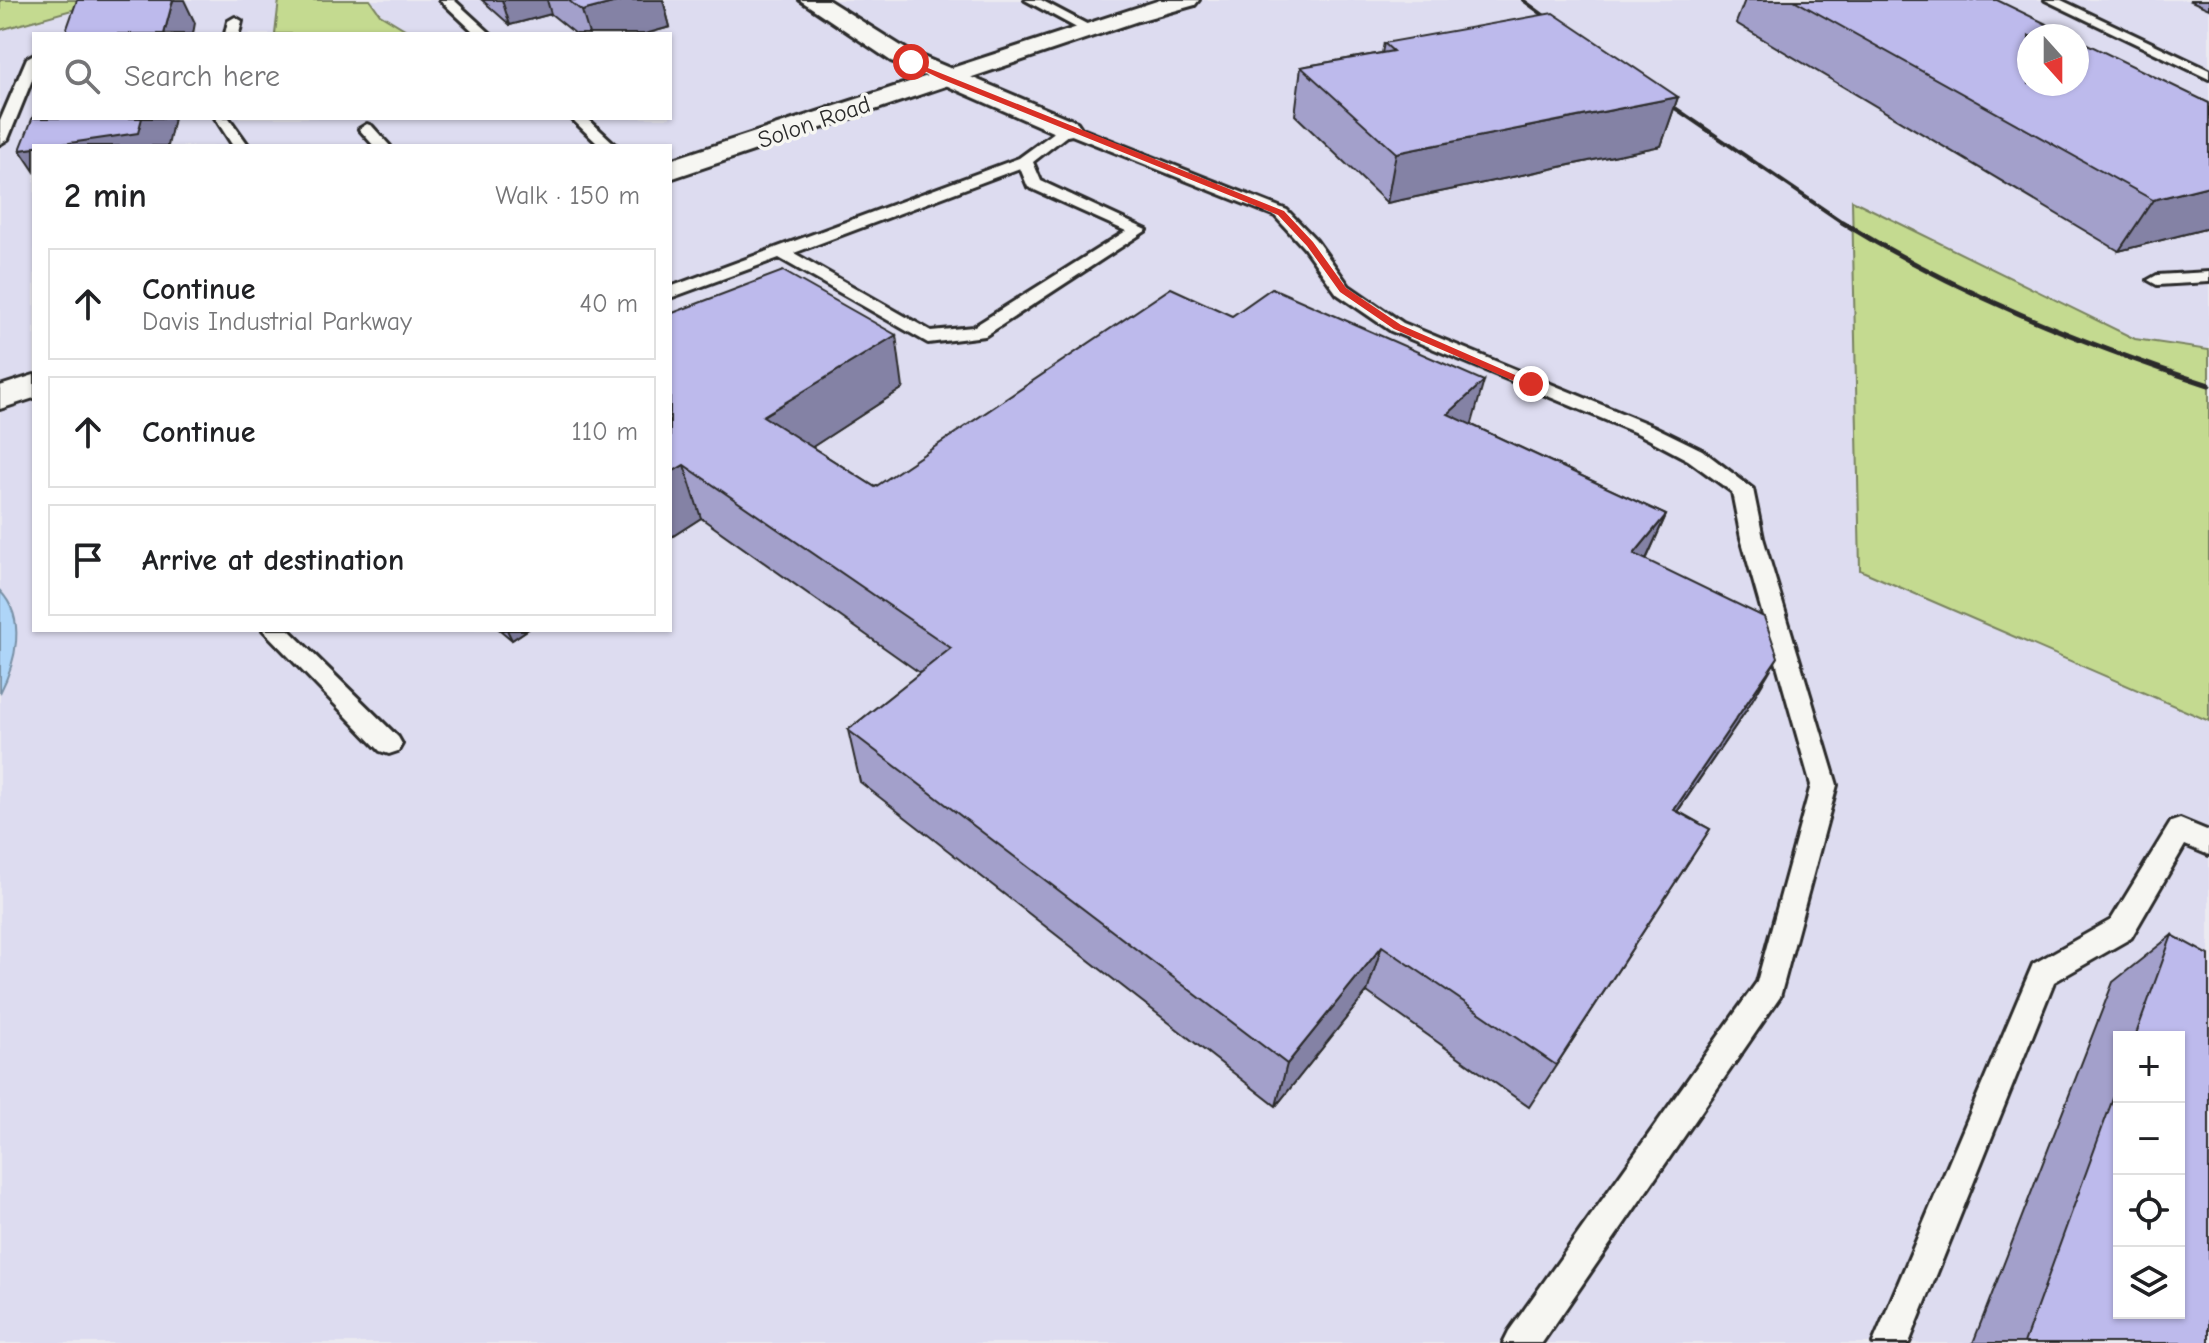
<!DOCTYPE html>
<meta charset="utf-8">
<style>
:root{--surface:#fff;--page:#f6f6f6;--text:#202124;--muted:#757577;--line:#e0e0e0}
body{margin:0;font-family:"Comic Neue",sans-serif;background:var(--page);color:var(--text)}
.controls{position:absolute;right:24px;bottom:24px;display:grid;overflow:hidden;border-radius:0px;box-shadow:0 2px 6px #0004}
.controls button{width:72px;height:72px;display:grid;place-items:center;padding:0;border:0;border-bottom:2px solid var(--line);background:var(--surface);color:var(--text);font:40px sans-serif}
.compass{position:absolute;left:2017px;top:24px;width:72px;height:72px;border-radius:50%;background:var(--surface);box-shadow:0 2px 6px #0004;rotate:159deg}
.stop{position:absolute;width:24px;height:24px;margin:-18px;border:6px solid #d93025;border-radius:50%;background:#fff}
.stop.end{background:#d93025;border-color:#fff;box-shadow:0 2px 8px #0008}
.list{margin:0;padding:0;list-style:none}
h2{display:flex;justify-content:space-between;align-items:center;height:104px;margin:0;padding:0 32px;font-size:34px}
h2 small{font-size:26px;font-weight:400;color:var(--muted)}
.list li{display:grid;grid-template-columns:52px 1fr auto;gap:24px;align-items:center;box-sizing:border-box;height:112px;margin:0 16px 16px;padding:0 16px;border:2px solid var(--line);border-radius:0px}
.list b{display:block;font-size:30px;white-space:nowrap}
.list p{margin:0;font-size:26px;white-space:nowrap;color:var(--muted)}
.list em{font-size:26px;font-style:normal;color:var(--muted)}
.icon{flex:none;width:44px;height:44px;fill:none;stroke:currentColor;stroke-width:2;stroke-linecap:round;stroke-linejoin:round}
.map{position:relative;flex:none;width:2209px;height:1343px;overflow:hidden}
.search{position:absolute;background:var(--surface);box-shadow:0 2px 6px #0004;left:32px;top:32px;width:640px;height:88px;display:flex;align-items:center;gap:20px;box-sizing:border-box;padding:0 28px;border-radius:0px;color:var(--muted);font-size:30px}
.panel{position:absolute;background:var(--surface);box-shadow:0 2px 6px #0004;left:32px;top:144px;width:640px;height:488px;border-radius:0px}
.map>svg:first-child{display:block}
.built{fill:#dddcf0;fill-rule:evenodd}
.green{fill:#c4da90;stroke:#78825e;stroke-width:2}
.water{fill:#aed5f8;stroke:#7a91a6;stroke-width:2}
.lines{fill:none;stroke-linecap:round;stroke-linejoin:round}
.lane-casing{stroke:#2b2b2b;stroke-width:6}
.street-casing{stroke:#2b2b2b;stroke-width:6}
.secondary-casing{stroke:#2b2b2b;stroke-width:6}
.lane{fill:#f6f6f2;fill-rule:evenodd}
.street{fill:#f6f6f2;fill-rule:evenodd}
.secondary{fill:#f6f6f2;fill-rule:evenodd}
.rail-far1{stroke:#2b2b2b;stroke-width:4}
.rail{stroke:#2b2b2b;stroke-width:5}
.wall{fill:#a3a0cb;stroke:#2b2b2b;stroke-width:2;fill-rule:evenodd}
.shaded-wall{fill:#8482a5;stroke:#2b2b2b;stroke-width:2}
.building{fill:#bdbaec;stroke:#2b2b2b;stroke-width:2}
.route{fill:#d93025}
.labels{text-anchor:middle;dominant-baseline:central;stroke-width:7;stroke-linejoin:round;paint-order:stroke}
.far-street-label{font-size:24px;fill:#2b2b2b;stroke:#f6f6f2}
</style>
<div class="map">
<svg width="2209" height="1343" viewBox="0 0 2209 1343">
<rect width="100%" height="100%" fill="#ebeaf1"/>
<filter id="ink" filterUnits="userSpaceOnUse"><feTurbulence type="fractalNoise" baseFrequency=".0125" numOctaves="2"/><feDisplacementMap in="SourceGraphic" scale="16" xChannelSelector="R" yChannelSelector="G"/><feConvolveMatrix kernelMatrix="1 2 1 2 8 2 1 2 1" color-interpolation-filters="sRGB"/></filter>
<g filter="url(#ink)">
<path class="built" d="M0,0H2209V1343H0ZM34,34H670V118H34ZM2029,36H2077V84H2029ZM34,146H670V630H34ZM2119,1037H2179V1313H2119Z"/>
<path class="green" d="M0,0H86L83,7L0,30Z
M279,0H370L380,14L413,34H275Z
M1852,200L2135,339L2209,350V721L1860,570Z"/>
<path class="water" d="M0,591C27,619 16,662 0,693Z"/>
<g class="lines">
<g class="lane-casing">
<path id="lane" d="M440,0H454L491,34H476Z
M1025,0H1041L1098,30L1086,33Z
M2045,0H2061L2209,70V79Z
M235,17L242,21L239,34H225L228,21Z
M34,54V75L8,139L0,144V121L27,58Z
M215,118H229L249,146H233Z
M571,118H587L617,146H600Z
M1067,123L1287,210L1316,240L1349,286L1403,323L1653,426L1702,450L1753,489L1763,538L1837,785L1780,997L1542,1343H1503L1509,1331L1757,982L1811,785L1741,538L1732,492L1688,460L1639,434L1391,331L1337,294L1304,248L1275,216L1069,134L1033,162L1041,181L1147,230L985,336L928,343L779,258L670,298V287L1019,158ZM1020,168L1028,187L1126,231L973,327L931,331L794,253Z
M367,124L372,126L390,146H374L359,129Z
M2209,272V282L2157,285L2148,280L2157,275Z
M263,630H289L398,737L402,744L398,751L389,754L380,751Z
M2180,819L2209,831V855L2185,845L2131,938L2054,982L1909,1343H1873L2033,964L2111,920L2171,822Z"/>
</g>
<g class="street-casing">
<path id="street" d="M800,0H828L909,51L1077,122L1081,128L1077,134L1067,136L1057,134L891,61Z"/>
</g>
<g class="secondary-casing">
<path id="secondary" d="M1160,0H1199L1195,5L1138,21L670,179V160Z
M34,375V398L0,409V386Z"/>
</g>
<use href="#lane" class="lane"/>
<use href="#street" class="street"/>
<use href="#secondary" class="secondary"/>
<path class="rail-far1" d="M1523,0L1561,28
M1656,95L1845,224"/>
<path class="rail" d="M1842,222C1957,293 2081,343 2209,385"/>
</g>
<path class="wall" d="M482,0H663L670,27L645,34H576L551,14L510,25Z
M1745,0H1997L2209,228L2119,251L1736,23Z
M2189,0H2209V9Z
M1384,43L1678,97L1661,146L1387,203L1295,115L1301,67L1382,53Z
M670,314L903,388L812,447L875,487L1232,316L1472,425L1666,515L1646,560L1747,709L1678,811L1710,829L1529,1107L1367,992L1276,1106L860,782L848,730L920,673L701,518L670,538Z
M500,630H527L512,640Z
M2172,935L2209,1343H1973L2113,982ZM2119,1037H2179L2119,1313Z"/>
<path class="shaded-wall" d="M173,0H184L195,23L193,34H164Z
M502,0H547L551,14L510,25Z
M624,0H663L670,27L645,34H589L582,11Z
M1678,97L1661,146L1387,203L1396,153Z
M142,118H174L168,146H49Z
M34,148V171L20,150Z
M2209,186V228L2119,251L2153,200Z
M896,335L903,388L777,470L763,416Z
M1484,381L1469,434L1448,414Z
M684,465L701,518L670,538V473Z
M1666,515L1642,568L1634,554Z
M507,630H527L512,640Z
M1778,657L1747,709L1645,859L1674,810Z
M1382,946L1367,992L1276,1106L1287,1064Z"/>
<path class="building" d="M77,0H173L164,34H65Z
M568,0H624L582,11Z
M1794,0H1997L2071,36H2029V84H2077V39L2209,103V186L2153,200Z
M1553,13L1678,97L1396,153L1301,67L1393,51L1384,43Z
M34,114V118H142L138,133L49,146H34V148L20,150Z
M783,271L896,335L763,416L875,487L1171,288L1232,316L1272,288L1484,381L1448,414L1666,515L1634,554L1764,617L1778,657L1674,810L1710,829L1556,1065L1382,946L1287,1064L848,730L951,648L684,465L670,473V314Z
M2172,935L2209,955V1343H2024L2119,1082V1313H2179V1037H2135Z"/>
</g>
<path class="route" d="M908,60L1284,211L1313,242L1346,288L1401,325L1536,384L1528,387L1394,329L1340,292L1307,246L1278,215L941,79L908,63Z"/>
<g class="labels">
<g class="far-street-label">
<text transform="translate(814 122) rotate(-19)">Solon Road</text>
</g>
</g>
</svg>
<div class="controls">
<button>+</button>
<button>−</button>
<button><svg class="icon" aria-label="locate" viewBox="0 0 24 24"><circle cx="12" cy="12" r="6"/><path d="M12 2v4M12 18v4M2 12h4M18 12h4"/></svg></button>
<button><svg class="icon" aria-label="layers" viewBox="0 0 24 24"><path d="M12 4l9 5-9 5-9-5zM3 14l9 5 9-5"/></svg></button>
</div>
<svg class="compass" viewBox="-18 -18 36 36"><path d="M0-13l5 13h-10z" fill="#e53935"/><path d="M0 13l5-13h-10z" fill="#757577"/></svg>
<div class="stop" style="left:911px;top:62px"></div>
<div class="stop end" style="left:1531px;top:384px"></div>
<div class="search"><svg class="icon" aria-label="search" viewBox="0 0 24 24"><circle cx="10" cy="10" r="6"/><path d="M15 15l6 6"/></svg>Search here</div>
<section class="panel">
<h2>2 min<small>Walk · 150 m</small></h2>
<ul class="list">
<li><svg class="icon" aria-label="ahead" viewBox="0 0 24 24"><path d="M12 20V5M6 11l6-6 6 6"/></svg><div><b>Continue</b><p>Davis Industrial Parkway</p></div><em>40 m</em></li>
<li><svg class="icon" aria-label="ahead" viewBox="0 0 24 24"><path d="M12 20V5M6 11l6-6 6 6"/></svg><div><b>Continue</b></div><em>110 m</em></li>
<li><svg class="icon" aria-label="arrive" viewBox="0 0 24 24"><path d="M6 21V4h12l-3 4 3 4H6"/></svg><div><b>Arrive at destination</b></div></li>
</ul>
</section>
</div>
